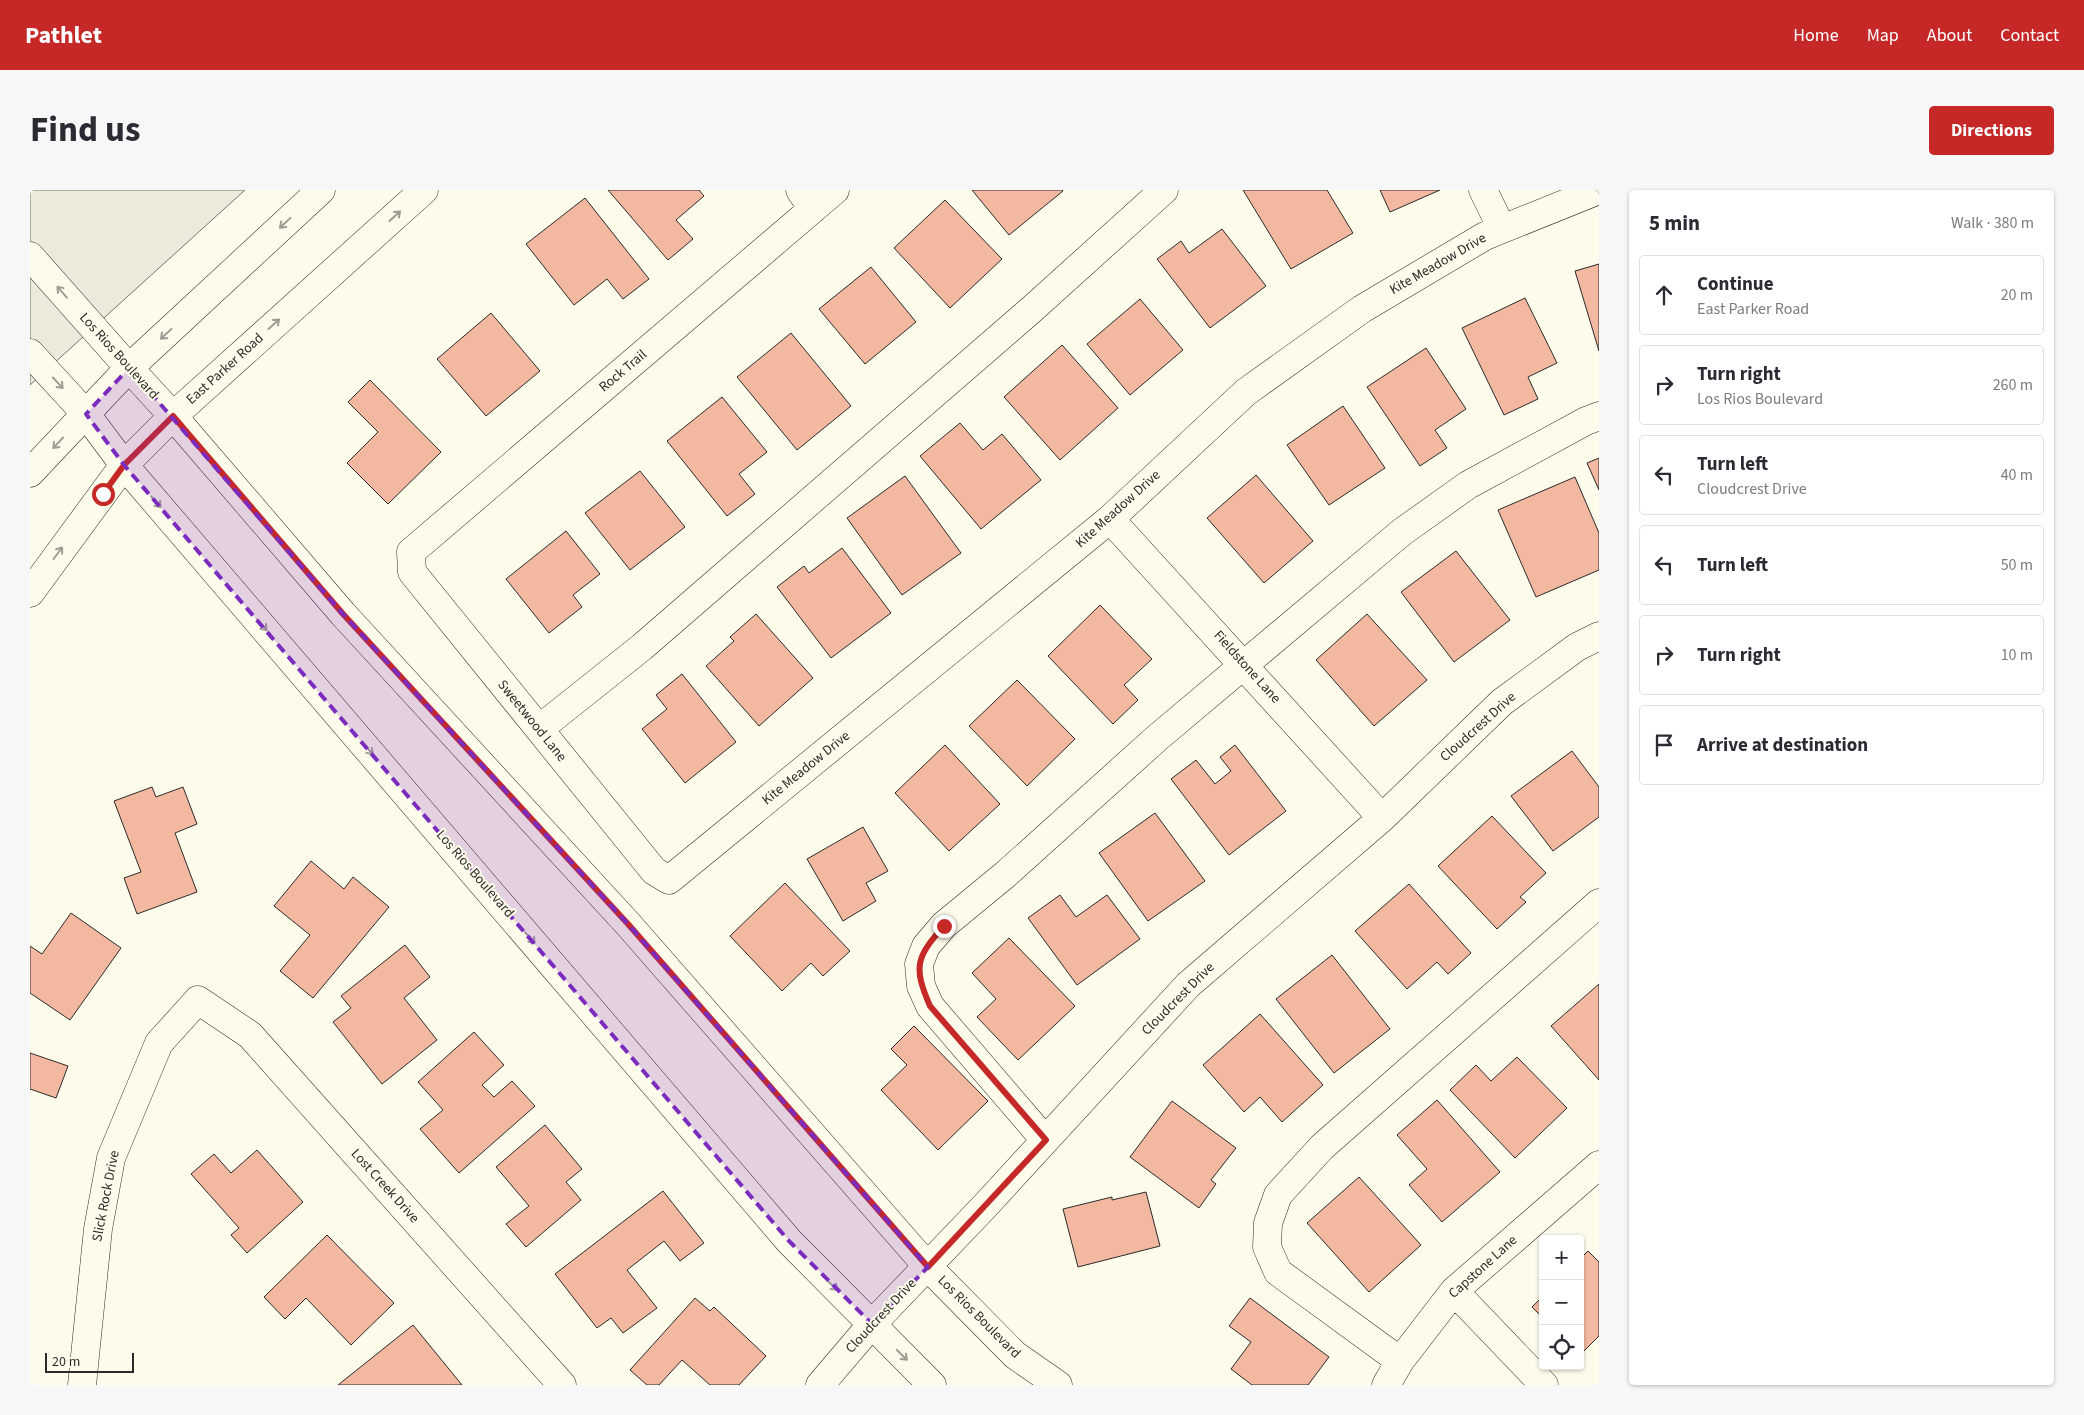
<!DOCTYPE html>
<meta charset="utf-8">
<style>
:root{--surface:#fff;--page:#f7f7f7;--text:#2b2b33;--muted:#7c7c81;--line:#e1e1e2;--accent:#c62828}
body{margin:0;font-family:"Source Sans 3",sans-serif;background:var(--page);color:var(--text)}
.controls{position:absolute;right:15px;bottom:15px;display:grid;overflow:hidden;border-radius:5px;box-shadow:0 1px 4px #0004}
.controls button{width:45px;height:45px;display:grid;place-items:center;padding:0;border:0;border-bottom:1px solid var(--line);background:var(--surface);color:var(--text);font:25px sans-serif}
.scale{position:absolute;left:15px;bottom:12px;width:89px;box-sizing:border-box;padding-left:5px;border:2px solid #2b2b2b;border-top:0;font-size:14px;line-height:18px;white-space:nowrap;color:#2b2b2b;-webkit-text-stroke:4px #fdfbea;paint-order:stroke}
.stop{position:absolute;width:15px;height:15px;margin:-11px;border:4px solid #c62828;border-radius:50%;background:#fff}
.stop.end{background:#c62828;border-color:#fff;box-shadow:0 1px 5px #0008}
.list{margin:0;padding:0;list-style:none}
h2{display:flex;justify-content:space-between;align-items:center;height:65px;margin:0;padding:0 20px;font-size:21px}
h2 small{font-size:16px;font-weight:400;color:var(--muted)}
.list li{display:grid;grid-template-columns:32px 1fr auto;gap:15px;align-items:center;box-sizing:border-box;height:80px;margin:0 10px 10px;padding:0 10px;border:1px solid var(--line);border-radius:5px}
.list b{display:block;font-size:19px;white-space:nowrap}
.list p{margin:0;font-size:16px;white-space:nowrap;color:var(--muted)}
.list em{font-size:16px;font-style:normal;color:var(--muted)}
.icon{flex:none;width:28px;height:28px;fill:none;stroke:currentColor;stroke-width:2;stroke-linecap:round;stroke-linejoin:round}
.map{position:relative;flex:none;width:1569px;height:1195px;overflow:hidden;border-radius:5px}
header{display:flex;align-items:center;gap:30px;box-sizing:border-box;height:70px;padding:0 25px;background:var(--accent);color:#fff}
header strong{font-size:24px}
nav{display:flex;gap:28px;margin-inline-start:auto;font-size:18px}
.intro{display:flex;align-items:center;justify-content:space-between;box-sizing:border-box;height:120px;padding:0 30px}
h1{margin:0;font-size:35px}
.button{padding:12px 22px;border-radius:5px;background:var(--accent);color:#fff;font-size:18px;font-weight:700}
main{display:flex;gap:30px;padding:0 30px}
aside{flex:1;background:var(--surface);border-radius:5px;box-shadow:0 1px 4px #0004}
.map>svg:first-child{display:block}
.green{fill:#ecebdb;stroke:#74746e}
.building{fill:#f2b8a0;stroke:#2b2b2b}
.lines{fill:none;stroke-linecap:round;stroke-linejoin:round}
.minor-casing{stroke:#2b2b2b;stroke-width:29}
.major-casing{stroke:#2b2b2b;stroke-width:29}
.minor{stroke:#fdfbea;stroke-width:28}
.major{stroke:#fdfbea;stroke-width:28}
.oneway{stroke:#9e9d94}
.route{stroke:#c62828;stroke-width:6}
.marked{fill:#7b2cbf;fill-opacity:0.2;stroke:#7b2cbf;stroke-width:4;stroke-dasharray:10 6;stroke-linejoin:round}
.labels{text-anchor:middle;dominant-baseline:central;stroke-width:4;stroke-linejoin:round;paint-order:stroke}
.street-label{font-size:14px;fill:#2b2b2b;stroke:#fdfbea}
</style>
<header>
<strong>Pathlet</strong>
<nav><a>Home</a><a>Map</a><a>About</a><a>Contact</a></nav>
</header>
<div class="intro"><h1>Find us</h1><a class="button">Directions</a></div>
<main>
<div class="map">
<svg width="1569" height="1195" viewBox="0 0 1569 1195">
<rect width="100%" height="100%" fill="#fdfbea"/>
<path class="green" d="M0,0H215L0,195Z"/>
<path class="building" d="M578,0H669L674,6L646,30L663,49L638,70Z
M942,0H1032L1033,1L979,45Z
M1213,0H1297L1323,43L1261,79Z
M1350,0H1410L1360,22Z
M555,8L619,89L593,109L577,89L544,115L496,54Z
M915,10L972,69L920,118L864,58Z
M1192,39L1236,96L1180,138L1127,69L1151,51L1159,63Z
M1569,74V161L1545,81Z
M841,77L886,132L835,174L789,119Z
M1495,108L1527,173L1498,187L1508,209L1474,225L1432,138Z
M1110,109L1153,160L1100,205L1057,154Z
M461,123L510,181L456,226L407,169Z
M761,143L821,216L767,260L707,187Z
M1032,155L1088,218L1030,270L974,207Z
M1396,158L1436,219L1405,240L1417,258L1390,276L1337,197Z
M340,190L411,262L358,314L317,273L348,242L318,212Z
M692,207L737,262L709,284L725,304L697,326L637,251Z
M1313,216L1355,278L1299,315L1257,255Z
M930,233L953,260L972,244L1011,290L951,339L890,266Z
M1569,268V300L1557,273Z
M610,281L655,337L600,380L555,323Z
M1226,285L1283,351L1234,393L1177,328Z
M875,286L931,363L872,405L817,328Z
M1545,287L1569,343V380L1506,407L1468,320Z
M536,341L570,384L543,405L552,417L519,443L476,389Z
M812,358L861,423L801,468L747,397L774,376L779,383Z
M1426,361L1480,430L1424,472L1371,402Z
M1070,415L1122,469L1094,495L1108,510L1083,534L1018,466Z
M726,424L783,488L729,536L676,476L704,451L700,447Z
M1337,424L1397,490L1344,536L1286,470Z
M652,484L706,552L655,593L612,539L637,519L626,505Z
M987,490L1045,549L997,596L939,536Z
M915,555L970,614L919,661L865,603Z
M1205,555L1256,621L1199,665L1141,589L1166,570L1185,594L1201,581L1190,567Z
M1542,561L1569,597V627L1523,661L1481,606Z
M122,597L126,607L153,597L167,634L145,643L167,702L107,724L94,688L111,682L84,611Z
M1125,623L1175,691L1118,731L1069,663Z
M1462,626L1516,683L1490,707L1496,712L1467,739L1408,676Z
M833,637L858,681L836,693L846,711L813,731L777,669Z
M281,671L314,699L323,687L359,717L283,808L250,781L280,745L244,716Z
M755,693L820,761L793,786L781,773L752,801L700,746Z
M1379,694L1441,763L1418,784L1407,772L1377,799L1325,741Z
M1030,705L1046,727L1077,705L1110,749L1047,795L998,728Z
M41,723L91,758L40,830L0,803V756L12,764Z
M979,748L1045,816L988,870L947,827L966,809L942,783Z
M375,755L400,787L374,808L407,850L352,894L303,832L321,818L311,806Z
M1302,765L1360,839L1304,883L1246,809Z
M1569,794V890L1521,836Z
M1230,824L1293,895L1252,932L1230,907L1214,922L1173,875Z
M884,836L958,911L908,960L851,900L877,875L861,859Z
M444,842L474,875L452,895L464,907L482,891L505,916L429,983L390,939L413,920L388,892Z
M0,863L38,876L26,908L0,899Z
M1487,867L1537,918L1485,968L1420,900L1446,875L1461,891Z
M1407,910L1470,982L1412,1032L1379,995L1397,979L1367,945Z
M1142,911L1206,958L1181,990L1186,994L1169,1018L1100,967Z
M515,935L552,979L536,992L551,1010L496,1057L476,1034L499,1016L466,977Z
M227,960L273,1012L217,1063L201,1045L209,1038L161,984L184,964L201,983Z
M1329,987L1391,1055L1339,1102L1277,1033Z
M633,1001L674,1053L650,1071L634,1051L597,1080L627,1118L593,1143L581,1128L567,1138L525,1084Z
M1116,1002L1130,1056L1048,1077L1033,1019L1082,1007V1010Z
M297,1045L364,1113L321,1155L276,1108L255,1129L234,1107Z
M1558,1061L1569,1072V1146L1550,1165V1069Z
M1513,1106V1128L1502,1117Z
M665,1108L680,1121L684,1117L736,1166L709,1195H680L652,1170L629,1195H617L600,1180Z
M1220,1108L1299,1167L1278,1195H1222L1201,1179L1221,1152L1199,1136Z
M383,1135L432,1195H308Z"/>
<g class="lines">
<g class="minor-casing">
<path id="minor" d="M770,0L783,19
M805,0L381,362L382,382L624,681L639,690L1080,329L1216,202L1332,119L1455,46L1569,0
M1453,0L1472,39
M0,66L99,178
M0,163L56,224
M1080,329L1352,628
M509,539L612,457L1001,120L1134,0
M1015,950L900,816L891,796L889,774L896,756L914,735L976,684L1127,548L1372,342L1438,295L1556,231L1569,226
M1424,1101L1514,1195
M1370,1171L1248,1082L1237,1057L1238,1033L1248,1005L1292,957L1569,713
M52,1195L68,1039L81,968L129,853L168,810L220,845L532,1195
M790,1195L842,1134L954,1017L1158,795L1352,628L1472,512L1547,457L1569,446
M1356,1195L1370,1171L1424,1101L1569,975"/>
</g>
<g class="major-casing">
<path id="major" d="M99,178L143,226L313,424L598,734L898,1077L985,1165L1028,1195
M56,224L94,275L759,1051L902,1195
M0,283L99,178L291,0
M0,403L94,275L143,226L394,0"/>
</g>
<use href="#minor" class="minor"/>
<use href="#major" class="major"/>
</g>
<defs><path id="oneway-shaft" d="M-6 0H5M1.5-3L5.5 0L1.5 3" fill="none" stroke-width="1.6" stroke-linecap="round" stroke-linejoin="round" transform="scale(1.25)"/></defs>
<g class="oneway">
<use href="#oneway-shaft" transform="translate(365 26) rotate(-42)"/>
<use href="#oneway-shaft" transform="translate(255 33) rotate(137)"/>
<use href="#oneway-shaft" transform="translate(32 102) rotate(-131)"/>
<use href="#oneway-shaft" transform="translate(244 134) rotate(-42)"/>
<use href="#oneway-shaft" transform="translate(136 144) rotate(137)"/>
<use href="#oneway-shaft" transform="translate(28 193) rotate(47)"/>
<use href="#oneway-shaft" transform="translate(28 253) rotate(133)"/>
<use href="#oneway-shaft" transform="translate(126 312) rotate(49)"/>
<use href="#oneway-shaft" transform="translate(28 363) rotate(-53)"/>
<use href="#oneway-shaft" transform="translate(232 435) rotate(49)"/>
<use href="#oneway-shaft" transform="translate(338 559) rotate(49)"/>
<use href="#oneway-shaft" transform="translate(500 748) rotate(49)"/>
<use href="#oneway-shaft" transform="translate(802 1095) rotate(45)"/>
<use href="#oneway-shaft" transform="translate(872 1165) rotate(45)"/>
</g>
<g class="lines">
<path class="route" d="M73,304L94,275L143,226L313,424L598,734L898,1077L1016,950L900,816C883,777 886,767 914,736"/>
</g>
<path class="marked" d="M99,178L313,424L598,734L898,1077L842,1134L759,1051L94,275L56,224Z"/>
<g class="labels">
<g class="street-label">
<text transform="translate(1408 74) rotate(-30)">Kite Meadow Drive</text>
<text transform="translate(89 166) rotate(48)">Los Rios Boulevard</text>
<text transform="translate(195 179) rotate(-42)">East Parker Road</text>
<text transform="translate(593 181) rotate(-40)">Rock Trail</text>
<text transform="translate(1088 319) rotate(-42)">Kite Meadow Drive</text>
<text transform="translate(1217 477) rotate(48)">Fieldstone Lane</text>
<text transform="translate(502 531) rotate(51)">Sweetwood Lane</text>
<text transform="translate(1448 537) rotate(-42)">Cloudcrest Drive</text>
<text transform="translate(776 578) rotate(-39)">Kite Meadow Drive</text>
<text transform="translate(445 684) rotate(49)">Los Rios Boulevard</text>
<text transform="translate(1148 809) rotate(-45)">Cloudcrest Drive</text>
<text transform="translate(355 996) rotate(48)">Lost Creek Drive</text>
<text transform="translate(76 1006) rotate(-79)">Slick Rock Drive</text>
<text transform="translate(1453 1077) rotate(-42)">Capstone Lane</text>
<text transform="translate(851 1126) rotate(-47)">Cloudcrest Drive</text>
<text transform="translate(949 1127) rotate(45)">Los Rios Boulevard</text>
</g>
</g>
</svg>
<div class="controls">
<button>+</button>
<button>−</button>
<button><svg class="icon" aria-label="locate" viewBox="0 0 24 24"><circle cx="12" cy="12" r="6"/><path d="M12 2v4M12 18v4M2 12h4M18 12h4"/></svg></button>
</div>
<div class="scale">20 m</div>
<div class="stop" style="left:73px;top:304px"></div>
<div class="stop end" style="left:914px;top:736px"></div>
</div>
<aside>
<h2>5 min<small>Walk · 380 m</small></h2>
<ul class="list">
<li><svg class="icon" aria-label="ahead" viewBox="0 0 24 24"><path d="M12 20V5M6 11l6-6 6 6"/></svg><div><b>Continue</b><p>East Parker Road</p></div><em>20 m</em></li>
<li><svg class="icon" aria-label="right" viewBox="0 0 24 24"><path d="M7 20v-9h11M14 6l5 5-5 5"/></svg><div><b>Turn right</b><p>Los Rios Boulevard</p></div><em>260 m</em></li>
<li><svg class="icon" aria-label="left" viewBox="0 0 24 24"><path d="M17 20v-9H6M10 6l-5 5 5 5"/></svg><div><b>Turn left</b><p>Cloudcrest Drive</p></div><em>40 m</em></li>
<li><svg class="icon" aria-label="left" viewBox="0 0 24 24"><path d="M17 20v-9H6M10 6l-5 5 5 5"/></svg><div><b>Turn left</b></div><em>50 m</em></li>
<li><svg class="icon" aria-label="right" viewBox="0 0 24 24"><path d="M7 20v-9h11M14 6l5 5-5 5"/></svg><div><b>Turn right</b></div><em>10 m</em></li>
<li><svg class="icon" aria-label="arrive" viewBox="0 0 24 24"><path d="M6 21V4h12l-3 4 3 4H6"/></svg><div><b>Arrive at destination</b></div></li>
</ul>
</aside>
</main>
